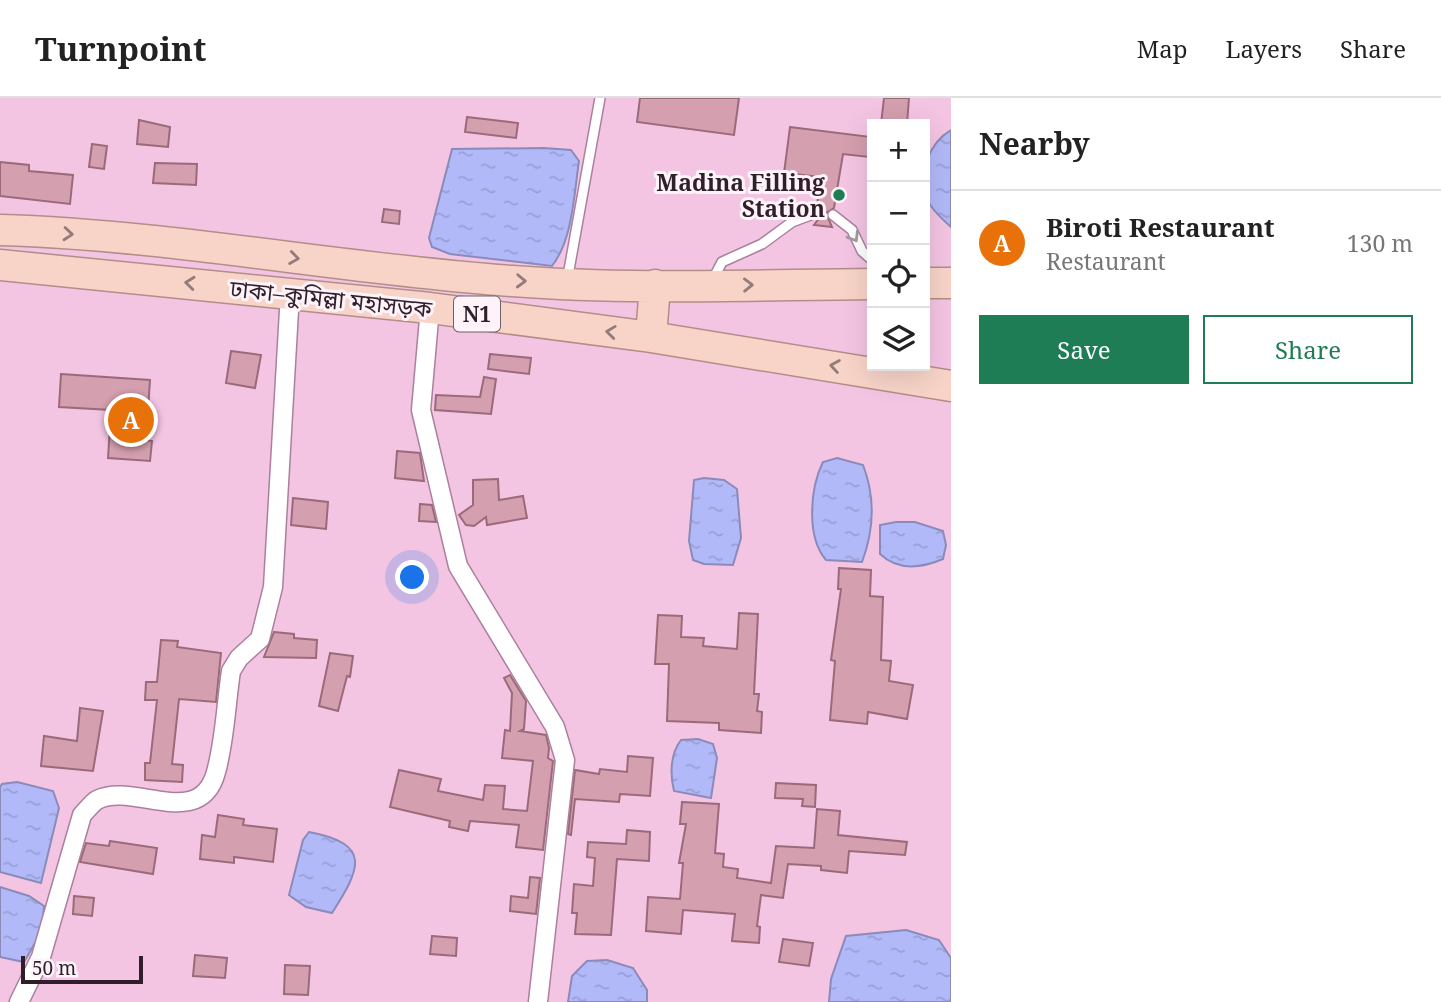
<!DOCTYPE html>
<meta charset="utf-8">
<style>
:root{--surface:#fff;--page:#f2f2f2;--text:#222;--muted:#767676;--line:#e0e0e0;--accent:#1e7d54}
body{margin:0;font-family:"Noto Serif","Noto Sans Bengali",serif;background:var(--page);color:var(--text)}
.controls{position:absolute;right:21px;top:21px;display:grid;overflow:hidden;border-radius:0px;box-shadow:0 7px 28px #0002}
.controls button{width:63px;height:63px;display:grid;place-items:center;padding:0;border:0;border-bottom:2px solid var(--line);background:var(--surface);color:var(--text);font:35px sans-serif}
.scale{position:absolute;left:21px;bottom:18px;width:122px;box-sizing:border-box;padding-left:7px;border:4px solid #301f2a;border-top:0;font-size:19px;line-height:24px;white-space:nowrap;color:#301f2a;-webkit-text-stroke:5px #fdf3f9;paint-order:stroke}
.you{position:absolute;left:413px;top:480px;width:24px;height:24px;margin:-18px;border:5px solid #fff;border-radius:50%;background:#1a73e8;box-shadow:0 0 0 10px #1a73e833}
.badge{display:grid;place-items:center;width:46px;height:46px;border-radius:50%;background:var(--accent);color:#fff;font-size:23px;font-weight:700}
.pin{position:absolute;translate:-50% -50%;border:4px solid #fff;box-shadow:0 2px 7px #0006}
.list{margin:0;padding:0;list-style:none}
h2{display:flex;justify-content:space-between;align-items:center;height:91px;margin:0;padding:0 28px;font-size:30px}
h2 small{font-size:23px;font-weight:400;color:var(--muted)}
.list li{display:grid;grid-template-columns:46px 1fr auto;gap:21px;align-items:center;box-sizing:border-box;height:105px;padding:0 28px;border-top:2px solid var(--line)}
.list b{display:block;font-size:26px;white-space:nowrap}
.list p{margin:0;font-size:23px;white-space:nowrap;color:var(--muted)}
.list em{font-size:23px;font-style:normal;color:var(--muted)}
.actions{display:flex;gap:14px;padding:21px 28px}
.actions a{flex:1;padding:16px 0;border:2px solid var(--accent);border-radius:0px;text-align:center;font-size:24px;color:var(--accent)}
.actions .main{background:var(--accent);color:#fff}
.icon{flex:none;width:38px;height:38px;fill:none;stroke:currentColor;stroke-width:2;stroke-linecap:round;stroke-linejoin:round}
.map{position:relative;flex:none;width:951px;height:904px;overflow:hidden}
header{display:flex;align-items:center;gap:42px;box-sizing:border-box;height:98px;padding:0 35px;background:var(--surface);border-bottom:2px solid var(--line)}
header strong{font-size:33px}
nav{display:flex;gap:38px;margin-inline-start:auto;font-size:24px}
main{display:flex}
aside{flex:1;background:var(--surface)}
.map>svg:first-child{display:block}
.water{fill:url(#water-ripples);stroke:#8b8bba;stroke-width:2}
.building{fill:#d49fae;stroke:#9b6a79;stroke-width:2}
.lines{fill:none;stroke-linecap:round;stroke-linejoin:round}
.service-casing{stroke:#ab809c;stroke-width:12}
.minor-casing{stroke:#ab809c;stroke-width:21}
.trunk-casing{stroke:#b18e88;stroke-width:33}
.service{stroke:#fff;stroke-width:9}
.minor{stroke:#fff;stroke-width:18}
.trunk{stroke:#f8d4c8;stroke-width:30}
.oneway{stroke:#947a79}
.oneway2{stroke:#a29a9f}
.poi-dot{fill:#1e7d54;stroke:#fdf3f9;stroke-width:2.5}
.labels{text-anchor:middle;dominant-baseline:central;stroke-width:6;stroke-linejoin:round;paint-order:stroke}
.shield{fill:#fdf3f9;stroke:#6e5f68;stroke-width:2}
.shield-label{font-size:21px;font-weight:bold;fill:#301f2a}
.poi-label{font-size:23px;font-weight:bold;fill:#301f2a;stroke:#fdf3f9;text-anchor:end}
.street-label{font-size:23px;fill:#301f2a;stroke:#fdf3f9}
</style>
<header>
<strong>Turnpoint</strong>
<nav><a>Map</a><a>Layers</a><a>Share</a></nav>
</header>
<main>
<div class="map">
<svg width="951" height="904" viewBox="0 0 951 904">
<defs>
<pattern id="water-ripples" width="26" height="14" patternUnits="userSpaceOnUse" patternTransform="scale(1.75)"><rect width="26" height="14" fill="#b2b9f8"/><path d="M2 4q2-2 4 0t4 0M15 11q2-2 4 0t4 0" fill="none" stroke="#999fd5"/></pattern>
</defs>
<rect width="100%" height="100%" fill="#f4c5e3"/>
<path class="water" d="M951,32V129C943,122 930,110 926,99C917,75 930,44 951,32Z
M544,50L571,52L579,63C574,96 573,141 552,168L450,156L432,149L429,140L452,51Z
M837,360L863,367C875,398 874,432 862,464L826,462C806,439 810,390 823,364Z
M704,380L724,382L737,391L741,440L733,467L704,466L693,462L689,443L694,382Z
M896,424H915L943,433L946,447L943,461C922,470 898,473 880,456V427Z
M698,641L713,646L717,660L711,700L674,693C670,677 670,656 681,642Z
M17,684L53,693L59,710L41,785L0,774V689L2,686Z
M309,734C373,746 360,771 332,815L306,809L289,797L303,742Z
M0,789L29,798L44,808L42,833L24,864L0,859Z
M906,832L939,842L951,860V904H829L831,881L846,838Z
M607,862L633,870L647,892V904H568L572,878L587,863Z"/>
<path class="building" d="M640,0H739L734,37L637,24Z
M884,0H909L907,26H881Z
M467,19L518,25L516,40L465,34Z
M139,22L170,29L168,49L137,46Z
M790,29L871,39L869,59L843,56L834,110L826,115L832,129L814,127L823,115L817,108L820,79L784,75Z
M92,46L107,48L104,71L89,69Z
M0,64L29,67V73L73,77L70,106L0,98Z
M155,65L197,66L196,87L153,85Z
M384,111L400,113L399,126L382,124Z
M231,253L261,257L255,290L226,285Z
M490,256L531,260L529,276L488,271Z
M61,276L150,282L146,342L152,343L150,363L108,360L111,312L59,309Z
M484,279L496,281L491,316L435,312L436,297L480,299Z
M397,353L420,355L424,383L395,380Z
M498,381L499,402L523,398L527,420L487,427L486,419L474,428L466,427L459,417L473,407V382Z
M293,400L328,404L326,431L291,427Z
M420,406L432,407L436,424L419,423Z
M839,470L871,472L870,498L883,499L881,562L891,563L889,583L913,587L907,621L868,614L867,626L830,622L835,563L831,562L841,491H838Z
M739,515L758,516L754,596H759L757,613L762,614L761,635L719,632V625L667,623L669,566H655L658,517L682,518L681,539L704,540L703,548L737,551Z
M274,534L294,536V540L317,542L316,560L264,559Z
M161,542L178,543L177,549L221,555L216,604L179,601L172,666L183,667L182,684L145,682V665H150L157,602H145L146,584H157Z
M330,555L353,558L350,579L347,578L338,613L319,608Z
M510,577L526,603L524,631L520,633L546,637L549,650L548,660L553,663L543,752L516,749L519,727L470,723L468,733L449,729L450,723L390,709L399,672L441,681L438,693L483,702L485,687L505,688L503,711L527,713L533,663L502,660L505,632L510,633L512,595L504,580Z
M80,610L103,613L93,673L41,668L44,638L77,643Z
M628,658L653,660L650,698L620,696L619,704L575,701L571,737L568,736L575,672L599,676L600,671L627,674Z
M776,685L816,687L815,709L802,708L803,701L775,700Z
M682,704L719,706L715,755L724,756L723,769L738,771L737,780L771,785L776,748L814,750L817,711L840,713L838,737L907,744L905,757L849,753L847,775L821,772V768L788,766L783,800L761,797L757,828L760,829L759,845L732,843L735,816L683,812L681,836L646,833L648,799L680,801L683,765H679L686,726H680Z
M218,717L244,721L243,727L277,731L273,764L234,759V765L200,761L202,737L215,739Z
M627,732L650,734L649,763L617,761L611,837L575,836L577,815H572L574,786L593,788L595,760L587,759L588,744L626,746Z
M110,743L157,750L153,776L80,764L86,745L109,748Z
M530,779L540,780L536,816L510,813L511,798L528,800Z
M74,798L94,800L92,818L73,816Z
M432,838L457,840L456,858L430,856Z
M783,841L813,845L809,868L779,864Z
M195,857L227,860L225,880L193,878Z
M285,867L310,868L308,897L284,896Z"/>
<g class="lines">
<g class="service-casing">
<path id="service" d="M833,117L852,132L862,153L872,162
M567,183L600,0
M712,183L722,164L762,146L792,124L816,115"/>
</g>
<g class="minor-casing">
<path id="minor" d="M430,210L421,312L458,468L555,629L565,662L538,904
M19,904L41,859L82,717C86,713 92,705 97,702C133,683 200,734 216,674C225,642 226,606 231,573L239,560L260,541L273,489L290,195"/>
</g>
<g class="trunk-casing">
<path id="trunk" d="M0,132C172,137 341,171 512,183C631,192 752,187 872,186
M0,167L430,210L651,239L951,288
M925,185H951
M651,239L655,187"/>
</g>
<use href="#service" class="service"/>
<use href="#minor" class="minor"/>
<use href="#trunk" class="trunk"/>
</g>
<defs><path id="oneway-chevron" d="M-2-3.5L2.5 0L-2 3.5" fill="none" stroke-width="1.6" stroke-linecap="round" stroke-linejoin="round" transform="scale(1.75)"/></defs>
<g class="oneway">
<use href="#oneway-chevron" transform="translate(68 136) rotate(5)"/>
<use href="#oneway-chevron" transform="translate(294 160) rotate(8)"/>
<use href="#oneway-chevron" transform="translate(521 183) rotate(2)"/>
<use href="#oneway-chevron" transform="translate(190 185) rotate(-174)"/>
<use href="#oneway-chevron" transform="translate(748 187) rotate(-1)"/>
<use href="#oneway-chevron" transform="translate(611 234) rotate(-173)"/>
<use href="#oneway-chevron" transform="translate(835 268) rotate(-171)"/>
</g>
<use class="oneway2" href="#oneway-chevron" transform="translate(854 139) rotate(59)"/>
<circle class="poi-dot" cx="839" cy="97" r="7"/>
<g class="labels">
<rect class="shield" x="454" y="198.5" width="46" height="35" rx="5"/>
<g class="shield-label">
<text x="477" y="216">N1</text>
</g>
<g class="poi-label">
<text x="825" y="84">Madina Filling<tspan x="825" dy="26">Station</tspan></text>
</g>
<g class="street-label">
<text transform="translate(331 200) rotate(6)">ঢাকা–কুমিল্লা মহাসড়ক</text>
</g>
</g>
</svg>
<div class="controls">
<button>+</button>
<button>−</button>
<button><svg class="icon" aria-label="locate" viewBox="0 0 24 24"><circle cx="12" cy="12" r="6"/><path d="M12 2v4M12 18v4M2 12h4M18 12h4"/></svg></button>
<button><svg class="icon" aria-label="layers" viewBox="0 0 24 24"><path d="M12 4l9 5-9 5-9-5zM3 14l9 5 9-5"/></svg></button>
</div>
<div class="scale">50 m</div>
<div class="you"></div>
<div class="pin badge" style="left:131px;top:322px;background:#e8710a">A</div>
</div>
<aside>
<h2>Nearby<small></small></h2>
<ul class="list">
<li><span class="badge" style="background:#e8710a">A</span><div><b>Biroti Restaurant</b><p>Restaurant</p></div><em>130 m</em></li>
</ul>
<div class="actions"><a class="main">Save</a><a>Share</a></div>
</aside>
</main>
